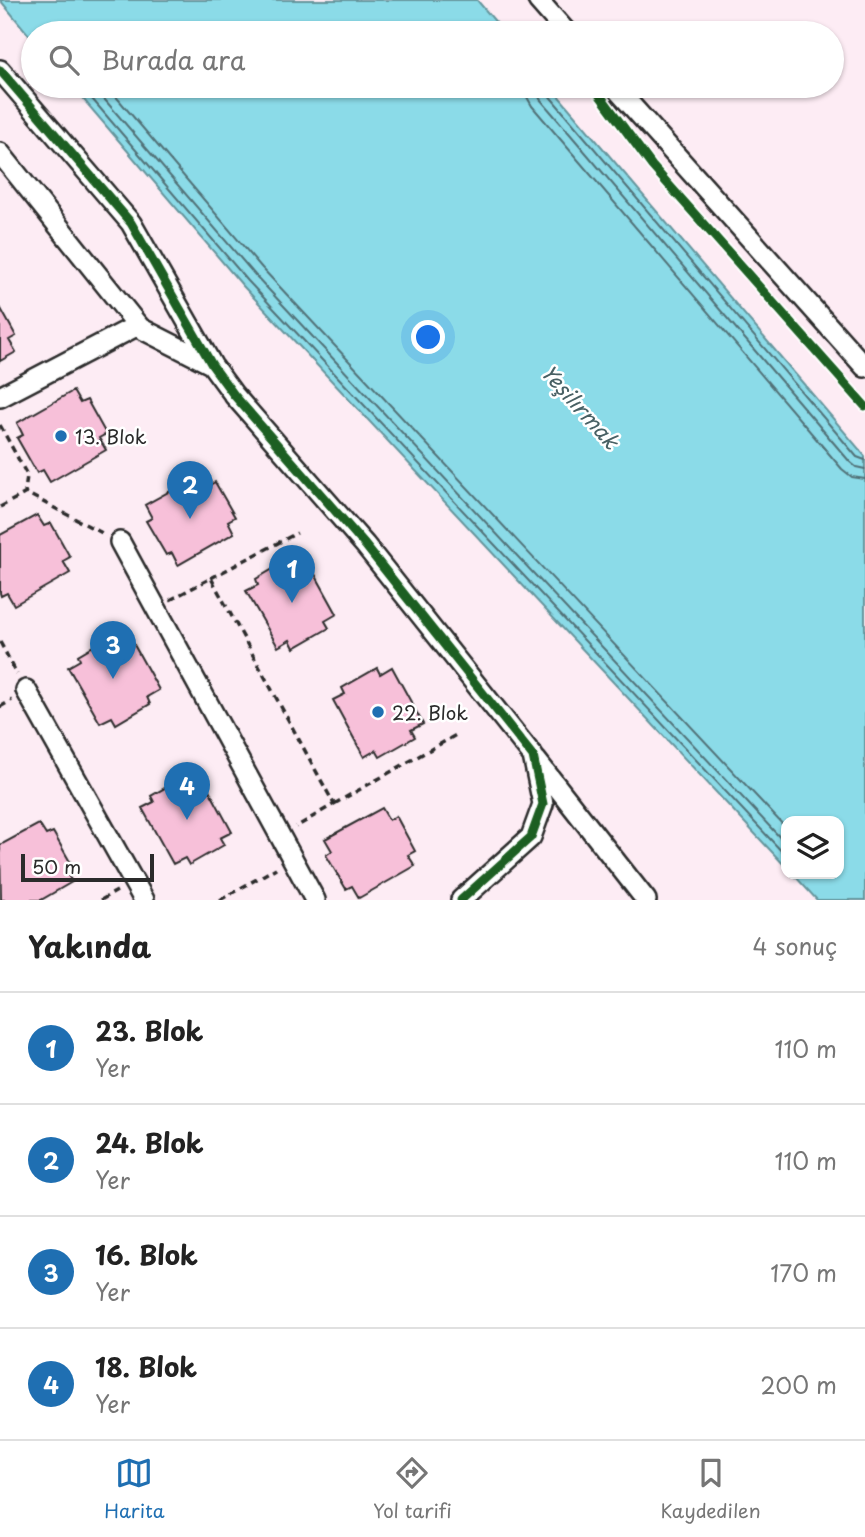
<!DOCTYPE html>
<html lang="tr">
<meta charset="utf-8">
<style>
:root{--surface:#fff;--page:#f6f6f6;--text:#222;--muted:#767676;--line:#e0e0e0;--accent:#1f6fb2}
body{margin:0;font-family:"Playpen Sans",sans-serif;background:var(--page);color:var(--text)}
.controls{position:absolute;right:21px;bottom:21px;display:grid;overflow:hidden;border-radius:14px;box-shadow:0 2px 5px #0004}
.controls button{width:63px;height:63px;display:grid;place-items:center;padding:0;border:0;border-bottom:2px solid var(--line);background:var(--surface);color:var(--text);font:35px sans-serif}
.scale{position:absolute;left:21px;bottom:18px;width:133px;box-sizing:border-box;padding-left:7px;border:4px solid #2b2b2b;border-top:0;font-size:19px;line-height:24px;white-space:nowrap;color:#2b2b2b;-webkit-text-stroke:5px #fff;paint-order:stroke}
.you{position:absolute;left:429px;top:338px;width:24px;height:24px;margin:-18px;border:5px solid #fff;border-radius:50%;background:#1a73e8;box-shadow:0 0 0 10px #1a73e833}
.badge{display:grid;place-items:center;width:46px;height:46px;border-radius:50%;background:var(--accent);color:#fff;font-size:23px;font-weight:700}
.pin{position:absolute;translate:-50% -58px;filter:drop-shadow(0 2px 4px #0008)}
.pin::after{content:'';position:absolute;top:37px;width:24px;height:21px;background:inherit;clip-path:polygon(0 0,100% 0,50% 100%)}
.list{margin:0;padding:0;list-style:none}
h2{display:flex;justify-content:space-between;align-items:center;height:91px;margin:0;padding:0 28px;font-size:30px}
h2 small{font-size:23px;font-weight:400;color:var(--muted)}
.list li{display:grid;grid-template-columns:46px 1fr auto;gap:21px;align-items:center;box-sizing:border-box;height:112px;padding:0 28px;border-top:2px solid var(--line)}
.list b{display:block;font-size:26px;white-space:nowrap}
.list p{margin:0;font-size:23px;white-space:nowrap;color:var(--muted)}
.list em{font-size:23px;font-style:normal;color:var(--muted)}
.icon{flex:none;width:38px;height:38px;fill:none;stroke:currentColor;stroke-width:2;stroke-linecap:round;stroke-linejoin:round}
.map{position:relative;flex:none;width:865px;height:900px;overflow:hidden}
.search{position:absolute;background:var(--surface);box-shadow:0 2px 5px #0004;left:21px;right:21px;top:21px;height:77px;display:flex;align-items:center;gap:18px;box-sizing:border-box;padding:0 24px;border-radius:38px;color:var(--muted);font-size:26px}
.sheet{height:539px;background:var(--surface)}
nav{display:flex;justify-content:space-around;align-items:center;box-sizing:border-box;height:98px;border-top:2px solid var(--line);background:var(--surface);font-size:19px;color:var(--muted)}
nav a{display:grid;justify-items:center;gap:4px}
nav .on{color:var(--accent)}
.map>svg:first-child{display:block}
.water{fill:#8bdbe8;stroke:#65959c;stroke-width:2}
.lines{fill:none;stroke-linecap:round;stroke-linejoin:round}
.shore{stroke:#517177;stroke-width:2}
.building{fill:#f7c0d9;stroke:#2b2b2b;stroke-width:2}
.minor-casing{stroke:#2b2b2b;stroke-width:24}
.path{stroke:#2b2b2b;stroke-width:3.5;stroke-dasharray:7 5;stroke-linecap:butt}
.minor{stroke:#fff;stroke-width:19}
.cycleway-casing{stroke:#fff;stroke-width:13}
.cycleway{stroke:#1b5e20;stroke-width:9}
.poi-dot{fill:#1f6fb2;stroke:#fff;stroke-width:2.5}
.labels{text-anchor:middle;dominant-baseline:central;stroke-width:5;stroke-linejoin:round;paint-order:stroke}
.poi-label{font-size:19px;fill:#2b2b2b;stroke:#fff;text-anchor:start}
.water-label{font-size:21px;font-style:italic;fill:#486064;stroke:#fff}
</style>
<div class="map">
<svg width="865" height="900" viewBox="0 0 865 900">
<rect width="100%" height="100%" fill="#fdecf4"/>
<filter id="ink" filterUnits="userSpaceOnUse"><feTurbulence type="fractalNoise" baseFrequency=".0143" numOctaves="2"/><feDisplacementMap in="SourceGraphic" scale="14" xChannelSelector="R" yChannelSelector="G"/><feConvolveMatrix kernelMatrix="1 2 1 2 8 2 1 2 1" color-interpolation-filters="sRGB"/></filter>
<g filter="url(#ink)">
<path class="water" d="M0,0H477L505,33H33V40Z
M72,86H550L865,456V900H817L793,874H839V821H786V867L243,286Z"/>
<g class="lines">
<path class="shore" d="M81,86L248,281L786,856
M93,86L255,275L786,844
M107,86L262,268L786,828
M525,86L527,97L532,106L842,469L852,477L865,479
M536,86L540,99L850,462L856,467L865,469
M545,86L547,93L857,457L865,460"/>
</g>
<path class="building" d="M0,307L16,336L9,340L16,352L0,361Z
M73,391L80,403L87,400L106,434L99,438L106,450L50,482L43,470L37,473L17,438L23,435L17,423Z
M201,474L208,486L215,482L235,517L228,521L234,533L178,565L172,553L166,555L146,521L152,518L145,505Z
M37,515L44,526L51,523L70,557L63,561L70,573L14,605L7,593L1,596L0,593V535Z
M306,558L337,614L325,621L329,628L294,648L290,640L278,647L246,591L258,585L256,579L290,559L294,565Z
M128,634L159,690L147,697L150,704L116,724L112,717L100,723L68,667L80,660L78,655L112,635L116,641Z
M392,667L423,724L411,730L415,737L380,757L376,750L364,757L333,700L345,694L342,688L377,668L380,674Z
M201,775L232,832L220,838L224,845L189,865L185,858L173,864L142,808L154,802L151,796L186,776L189,782Z
M382,808L389,820L396,816L415,851L408,855L415,866L359,898L352,886L346,889L326,855L332,851L325,839Z
M39,824L46,835L53,832L73,867L65,870L72,882L41,900H1L0,845Z"/>
<g class="lines">
<g class="minor-casing">
<path id="minor" d="M538,0L567,33
M0,70L131,223L212,365L234,395L365,545L533,756L543,804L531,837L461,900
M614,86L865,367
M0,153L140,328L211,364
M0,397L138,325
M120,542L315,900
M26,690L144,900
M536,760L646,900"/>
</g>
<path class="path" d="M0,425L27,475L25,493
M0,507L26,493L104,534
M211,578L297,533
M170,600L211,578L334,804L296,827
M0,642L17,674
M0,707L12,700
M334,804L456,735
M101,900L117,891
M220,900L276,868"/>
<use href="#minor" class="minor"/>
<g class="cycleway-casing">
<path id="cycleway" d="M0,70L131,223L212,365L234,395L365,545L533,756L543,804L531,837L461,900
M593,86L652,166L865,406"/>
</g>
<use href="#cycleway" class="cycleway"/>
</g>
</g>
<g class="poi-dot">
<circle cx="61" cy="436" r="7"/>
<circle cx="378" cy="712" r="7"/>
</g>
<g class="labels">
<g class="poi-label">
<text x="75" y="436">13. Blok</text>
<text x="392" y="712">22. Blok</text>
</g>
<g class="water-label">
<text transform="translate(581 406) rotate(48)">Yeşilırmak</text>
</g>
</g>
</svg>
<div class="controls">
<button><svg class="icon" aria-label="layers" viewBox="0 0 24 24"><path d="M12 4l9 5-9 5-9-5zM3 14l9 5 9-5"/></svg></button>
</div>
<div class="scale">50 m</div>
<div class="you"></div>
<div class="pin badge" style="left:292px;top:603px">1</div>
<div class="pin badge" style="left:190px;top:519px">2</div>
<div class="pin badge" style="left:113px;top:679px">3</div>
<div class="pin badge" style="left:187px;top:820px">4</div>
<div class="search"><svg class="icon" aria-label="search" viewBox="0 0 24 24"><circle cx="10" cy="10" r="6"/><path d="M15 15l6 6"/></svg>Burada ara</div>
</div>
<section class="sheet">
<h2>Yakında<small>4 sonuç</small></h2>
<ul class="list">
<li><span class="badge">1</span><div><b>23. Blok</b><p>Yer</p></div><em>110 m</em></li>
<li><span class="badge">2</span><div><b>24. Blok</b><p>Yer</p></div><em>110 m</em></li>
<li><span class="badge">3</span><div><b>16. Blok</b><p>Yer</p></div><em>170 m</em></li>
<li><span class="badge">4</span><div><b>18. Blok</b><p>Yer</p></div><em>200 m</em></li>
</ul>
</section>
<nav>
<a class="on"><svg class="icon" aria-label="map" viewBox="0 0 24 24"><path d="M3 6l6-2 6 2 6-2v14l-6 2-6-2-6 2zM9 4v14M15 6v14"/></svg>Harita</a>
<a><svg class="icon" aria-label="directions" viewBox="0 0 24 24"><path d="M12 3l9 9-9 9-9-9zM9 14v-3h6M13 9l2 2-2 2"/></svg>Yol tarifi</a>
<a><svg class="icon" aria-label="saved" viewBox="0 0 24 24"><path d="M7 4h10v16l-5-4-5 4z"/></svg>Kaydedilen</a>
</nav>
